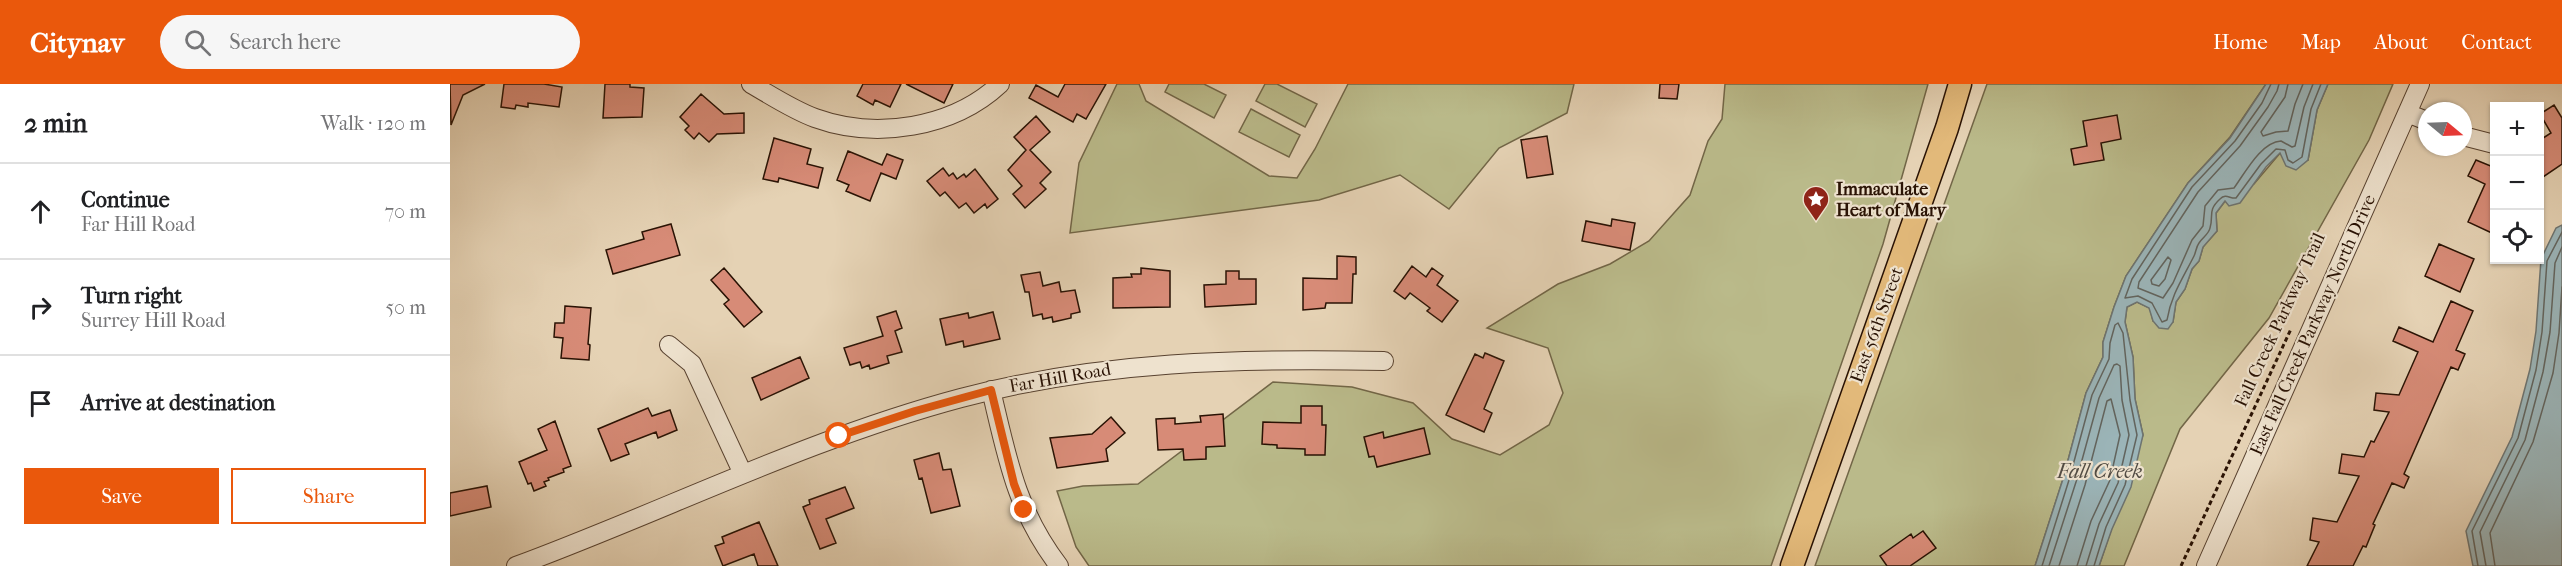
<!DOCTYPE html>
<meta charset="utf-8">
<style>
:root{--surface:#fff;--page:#f6f6f6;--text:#202124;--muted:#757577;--line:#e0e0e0;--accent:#ea580c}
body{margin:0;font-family:"IM FELL French Canon",serif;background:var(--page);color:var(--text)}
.controls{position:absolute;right:18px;top:18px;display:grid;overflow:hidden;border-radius:0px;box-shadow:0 2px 4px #0004}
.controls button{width:54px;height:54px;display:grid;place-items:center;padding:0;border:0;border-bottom:2px solid var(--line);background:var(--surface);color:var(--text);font:30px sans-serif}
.compass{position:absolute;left:1968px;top:18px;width:54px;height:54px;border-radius:50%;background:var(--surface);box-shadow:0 2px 4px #0004;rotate:109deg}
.stop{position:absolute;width:18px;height:18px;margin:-14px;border:4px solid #ea580c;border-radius:50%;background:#fff}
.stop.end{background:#ea580c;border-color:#fff;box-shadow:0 2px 6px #0008}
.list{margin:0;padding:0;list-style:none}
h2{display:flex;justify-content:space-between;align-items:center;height:78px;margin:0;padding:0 24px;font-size:26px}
h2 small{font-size:20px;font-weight:400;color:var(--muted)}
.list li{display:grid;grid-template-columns:39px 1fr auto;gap:18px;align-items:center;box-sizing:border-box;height:96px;padding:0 24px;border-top:2px solid var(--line)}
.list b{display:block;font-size:22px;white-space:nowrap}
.list p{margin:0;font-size:20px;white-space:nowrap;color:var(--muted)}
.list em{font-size:20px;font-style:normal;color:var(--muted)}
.actions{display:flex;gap:12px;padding:18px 24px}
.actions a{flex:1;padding:14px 0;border:2px solid var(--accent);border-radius:0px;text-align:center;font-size:21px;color:var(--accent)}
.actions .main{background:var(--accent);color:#fff}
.icon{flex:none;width:33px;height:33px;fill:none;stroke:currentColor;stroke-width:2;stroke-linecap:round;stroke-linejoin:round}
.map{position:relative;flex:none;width:2112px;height:482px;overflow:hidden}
header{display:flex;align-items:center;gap:36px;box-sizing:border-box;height:84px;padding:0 30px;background:var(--accent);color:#fff}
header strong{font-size:28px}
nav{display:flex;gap:33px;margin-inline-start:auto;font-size:21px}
.search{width:420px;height:54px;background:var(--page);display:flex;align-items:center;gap:15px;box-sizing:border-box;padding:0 21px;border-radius:33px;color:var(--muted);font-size:22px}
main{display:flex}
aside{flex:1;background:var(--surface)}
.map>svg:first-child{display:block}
.green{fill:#baba8a;stroke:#726647;stroke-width:1.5}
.water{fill:#9bb5b9;stroke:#6d7471;stroke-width:1.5}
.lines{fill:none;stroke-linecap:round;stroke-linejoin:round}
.shore{stroke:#62645e;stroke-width:1.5}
.building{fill:#d78b77;stroke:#291204;stroke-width:1.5}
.minor-casing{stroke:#584230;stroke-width:20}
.major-casing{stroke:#291204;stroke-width:25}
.path{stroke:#291204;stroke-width:3;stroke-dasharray:4.5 3;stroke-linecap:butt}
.minor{stroke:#eee2ce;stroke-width:18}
.major{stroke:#e2b97a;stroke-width:22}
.route{stroke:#ea580c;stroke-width:8}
.labels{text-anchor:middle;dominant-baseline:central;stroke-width:4.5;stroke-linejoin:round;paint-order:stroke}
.poi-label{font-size:18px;font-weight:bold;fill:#291204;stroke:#eee2ce;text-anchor:start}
.street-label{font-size:18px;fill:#291204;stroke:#eee2ce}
.water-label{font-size:20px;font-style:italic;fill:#514b43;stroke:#eee2ce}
</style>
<header>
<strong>Citynav</strong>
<div class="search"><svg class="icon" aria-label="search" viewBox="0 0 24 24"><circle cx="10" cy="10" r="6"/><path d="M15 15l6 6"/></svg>Search here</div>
<nav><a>Home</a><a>Map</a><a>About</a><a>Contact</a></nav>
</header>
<main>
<aside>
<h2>2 min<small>Walk · 120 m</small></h2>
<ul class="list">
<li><svg class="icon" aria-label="ahead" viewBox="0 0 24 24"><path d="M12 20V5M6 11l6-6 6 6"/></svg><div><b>Continue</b><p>Far Hill Road</p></div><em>70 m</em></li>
<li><svg class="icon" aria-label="right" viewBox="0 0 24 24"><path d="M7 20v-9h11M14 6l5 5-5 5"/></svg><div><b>Turn right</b><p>Surrey Hill Road</p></div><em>50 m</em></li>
<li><svg class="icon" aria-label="arrive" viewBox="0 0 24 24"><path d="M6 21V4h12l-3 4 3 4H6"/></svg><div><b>Arrive at destination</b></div></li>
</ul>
<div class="actions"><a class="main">Save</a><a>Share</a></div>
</aside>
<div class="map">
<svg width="2112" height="482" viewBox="0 0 2112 482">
<rect width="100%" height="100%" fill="#e5d2b4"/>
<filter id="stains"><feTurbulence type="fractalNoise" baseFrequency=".00333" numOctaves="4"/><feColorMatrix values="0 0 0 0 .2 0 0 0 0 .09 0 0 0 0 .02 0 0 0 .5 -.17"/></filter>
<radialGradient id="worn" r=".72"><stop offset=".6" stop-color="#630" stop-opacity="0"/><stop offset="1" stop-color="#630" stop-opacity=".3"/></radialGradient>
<path class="green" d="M667,0H689L696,17L819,92L847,94L865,65L898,0H1124L1117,29L1049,64L999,125L950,91L869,116L620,149L629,79Z
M719,0H754L776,11L764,34L715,8Z
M815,0H827L867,20L855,43L806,17Z
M1275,0H1478L1433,160L1321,482H639L626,463L607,407L633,402L688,400L823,298L902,303L963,319L1002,355L1050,371L1099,341L1113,309L1098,264L1037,244L1108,200L1160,180L1199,157L1240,111L1258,57L1272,35Z
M1537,0H1816L1780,53L1738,99L1676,192L1664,223L1653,258V273L1636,309L1613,395L1585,482H1365Z
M1878,0H1943L1919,56L1819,234L1730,345L1674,482H1649L1693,351L1685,315L1683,273L1675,238L1677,223L1687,218L1700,224L1703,237L1723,238L1726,218L1735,205L1742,185L1749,177L1753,163L1767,147L1766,129L1776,116L1804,100L1831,68L1858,76L1867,26Z
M801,25L850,51L839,73L789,48Z"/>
<path class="water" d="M1816,0H1878L1867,26L1858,76L1846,86L1836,82L1830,69L1816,83L1790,119L1779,122L1775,117L1766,129L1767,147L1753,163L1749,177L1742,185L1735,205L1726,218L1723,238L1718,245L1709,244L1703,237L1699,224L1687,218L1677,223L1675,238L1683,273L1685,315L1693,351L1681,403L1662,445L1649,482H1585L1613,395L1636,309L1653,273V258L1664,223L1676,192L1738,99L1780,54Z
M2112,141V482H2023L2016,447L2062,353L2080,285L2086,247L2091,175L2106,144Z"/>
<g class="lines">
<path class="shore" d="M1821,0L1812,19L1785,57L1742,103L1682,195L1675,214L1688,212L1702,219L1712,238L1717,236C1721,211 1733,194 1744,172C1746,168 1746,163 1749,159C1752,154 1759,150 1760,144C1764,131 1757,127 1770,115C1776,109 1780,115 1786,114L1811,80L1826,65L1835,66L1838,76L1843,79L1852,73L1861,25L1871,0
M1829,0L1827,7L1818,23L1790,62L1748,108L1689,198L1688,204L1713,214L1723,199L1742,156L1753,142L1755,122L1768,106L1784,104C1795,89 1811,58 1831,57L1842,63L1845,62L1854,23L1863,0
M1838,0L1835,13L1811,48L1813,52L1826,48L1838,47L1845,20L1853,0
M1718,173L1721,176L1715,195L1709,202L1702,200L1701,196Z
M1592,482L1619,396L1642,311L1659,275L1660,259L1665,241L1668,239L1673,249L1680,316L1687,351L1675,401L1656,443L1644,482
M1599,482L1626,398L1649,314L1664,281L1667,280L1670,282L1672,316L1679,351L1668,399L1649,440L1636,482
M1609,482L1635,401L1657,317L1661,315L1670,351L1660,396L1641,437L1627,482
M2028,482L2022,447L2068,354L2086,286L2092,248L2097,177L2112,148
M2036,482L2030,448L2075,356L2093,288L2100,248L2105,179L2112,163
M2045,482L2040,449L2083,358L2103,289L2109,249L2112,203"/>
</g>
<path class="building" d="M0,0H35L13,11L1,41Z
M54,0H94L112,3L109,23L78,19V23L66,21L65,25L51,23Z
M155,0H180V3L194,4L192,33L153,34Z
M413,0H451L440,23L425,16L423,21L407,12Z
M456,0H503L494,19Z
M615,0H656L636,35L627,30L623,38L579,14L586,1L608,13Z
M1210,0H1229L1227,15L1209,14Z
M251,10L274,30L294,29V49L267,50L259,58L249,49L244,55L235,46L239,42L230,33Z
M2104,21L2112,34V80L2090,95V56L2101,49L2090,30Z
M1667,31L1671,55L1651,59L1654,76L1624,81L1621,65L1637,62L1633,37Z
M586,32L600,48L580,66L601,88L590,99L596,105L575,124L563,110L572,102L558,86L576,66L564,53Z
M1097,52L1103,90L1077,94L1071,56Z
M324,54L361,65L357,80L373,84L368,104L329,94L328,98L313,95Z
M398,67L432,81L437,70L453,76L446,95L431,89L420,117L396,107L399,101L387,96Z
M2026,76L2043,83L2044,79V150L2018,138L2035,100L2018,92Z
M493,84L499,92L503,89L507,95L514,90L516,93L525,85L548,115L537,124L535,120L524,129L516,119L509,124L495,108L490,112L477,97Z
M1162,135L1185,139L1180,166L1132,157L1136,137L1161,142Z
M221,140L230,171L163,190L156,166L194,155L192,148Z
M1989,160L2024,175L2010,208L1975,192Z
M887,172L906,173V190H903L902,219H876L875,224L853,226V194L887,195Z
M962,182L976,193L982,184L993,192L987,201L1008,217L992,238L977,227L980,224L960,209L955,215L944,207Z
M274,184L312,228L294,243L274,220L279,216L261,196Z
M691,184L720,187V223L663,224V194L682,193L681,190H691Z
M776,187H789V195H806V220L755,223L754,201L776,200Z
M590,188L593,202L609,198L611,208L625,206L630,228L621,230V234L603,238L602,233L593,235L592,230L583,232L579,208H575L571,191Z
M2001,217L2023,227L2006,266L2015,270L2008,286L2001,283L1954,390L1959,393L1954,404L1942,399L1923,440L1925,441L1916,463L1913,462L1903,482H1857L1869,458L1860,456L1863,434L1887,438L1909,392L1889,389L1892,370L1914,373L1921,357L1924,358L1939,328L1924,326L1926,309L1949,311L1968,268L1943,257L1949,243L1983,258Z
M115,222L141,224L138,260L140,261L139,276L111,274L113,254L104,253L105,239H114Z
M446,227L452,244L445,247L452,268L437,272L439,279L420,285L419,281L412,284L410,278L400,281L394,264L433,252L427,233Z
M543,228L550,255L514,263L513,257L496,261L490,235L518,229L519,234Z
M1035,269L1054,277L1034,325L1042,329L1034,348L996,331L1025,270L1033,274Z
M350,273L359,294L311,316L302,294Z
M851,322H872V341H876L875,371H855V365L827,364V361L812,360L813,338L851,339Z
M198,324L202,332L220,326L227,346L208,354L206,348L175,360L179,370L161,377L148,345Z
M773,330L775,362L756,363V375L734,376L733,365L708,366L706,335L725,334V340L751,338L750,332Z
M661,333L675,349L656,365L658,377L607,384L600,354L642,350Z
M105,337L121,382L113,385L114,388L98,394L99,396L94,398L96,402L84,407L81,399L78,400L69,378L97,366L88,345Z
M974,344L980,370L927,383L924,372L919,373L914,353L933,348L934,354Z
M489,369L493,386L501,385L510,422L481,429L472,394L469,395L464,376Z
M37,402L41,423L0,432V409Z
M395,403L404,424L376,435L386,459L370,465L353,423L360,420L359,416Z
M309,438L328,482H308L304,470L273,482L265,462L274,459L272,453Z
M1473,447L1486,464L1460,482H1437L1430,472L1461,450L1463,454Z"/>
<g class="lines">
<g class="minor-casing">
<path id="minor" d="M301,0C322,12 343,26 365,34C426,56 503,44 550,0
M1957,29L1977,37
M2013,52L2044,60
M219,261L242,280L293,390
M541,306C557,373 566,426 609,482
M66,482C215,427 357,355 511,314C650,277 791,274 934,277
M1756,482L1970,0"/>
</g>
<g class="major-casing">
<path id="major" d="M1342,482L1497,44L1510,0"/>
</g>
<path class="path" d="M1731,482L1841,245"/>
<use href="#minor" class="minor"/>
<use href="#major" class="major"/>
</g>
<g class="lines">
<path class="route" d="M389,352L465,327L541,306L564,400L574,426"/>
</g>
<defs>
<g id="sight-pin" transform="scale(1.35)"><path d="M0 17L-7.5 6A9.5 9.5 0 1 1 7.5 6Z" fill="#8f2418" stroke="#eee2ce"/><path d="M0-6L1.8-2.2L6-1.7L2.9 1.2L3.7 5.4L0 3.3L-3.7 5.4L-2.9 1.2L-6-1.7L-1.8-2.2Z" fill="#fff"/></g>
</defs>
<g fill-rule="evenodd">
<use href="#sight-pin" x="1366" y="115"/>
</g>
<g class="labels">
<g class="poi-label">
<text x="1386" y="105">Immaculate<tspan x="1386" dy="21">Heart of Mary</tspan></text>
</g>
<g class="street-label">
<text transform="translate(1830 236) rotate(-65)">Fall Creek Parkway Trail</text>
<text transform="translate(1427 241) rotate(-70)">East 56th Street</text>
<text transform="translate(1863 241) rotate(-66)">East Fall Creek Parkway North Drive</text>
<text transform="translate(610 294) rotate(-10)">Far Hill Road</text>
</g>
<g class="water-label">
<text x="1650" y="387">Fall Creek</text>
</g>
</g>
<rect width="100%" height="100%" filter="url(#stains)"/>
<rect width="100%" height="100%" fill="url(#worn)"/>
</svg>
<div class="controls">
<button>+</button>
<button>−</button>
<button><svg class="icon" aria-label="locate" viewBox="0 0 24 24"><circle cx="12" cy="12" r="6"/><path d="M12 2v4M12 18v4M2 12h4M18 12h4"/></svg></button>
</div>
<svg class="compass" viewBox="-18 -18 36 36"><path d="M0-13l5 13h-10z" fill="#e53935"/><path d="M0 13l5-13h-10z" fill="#757577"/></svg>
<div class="stop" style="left:389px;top:352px"></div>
<div class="stop end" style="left:574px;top:426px"></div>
</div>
</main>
